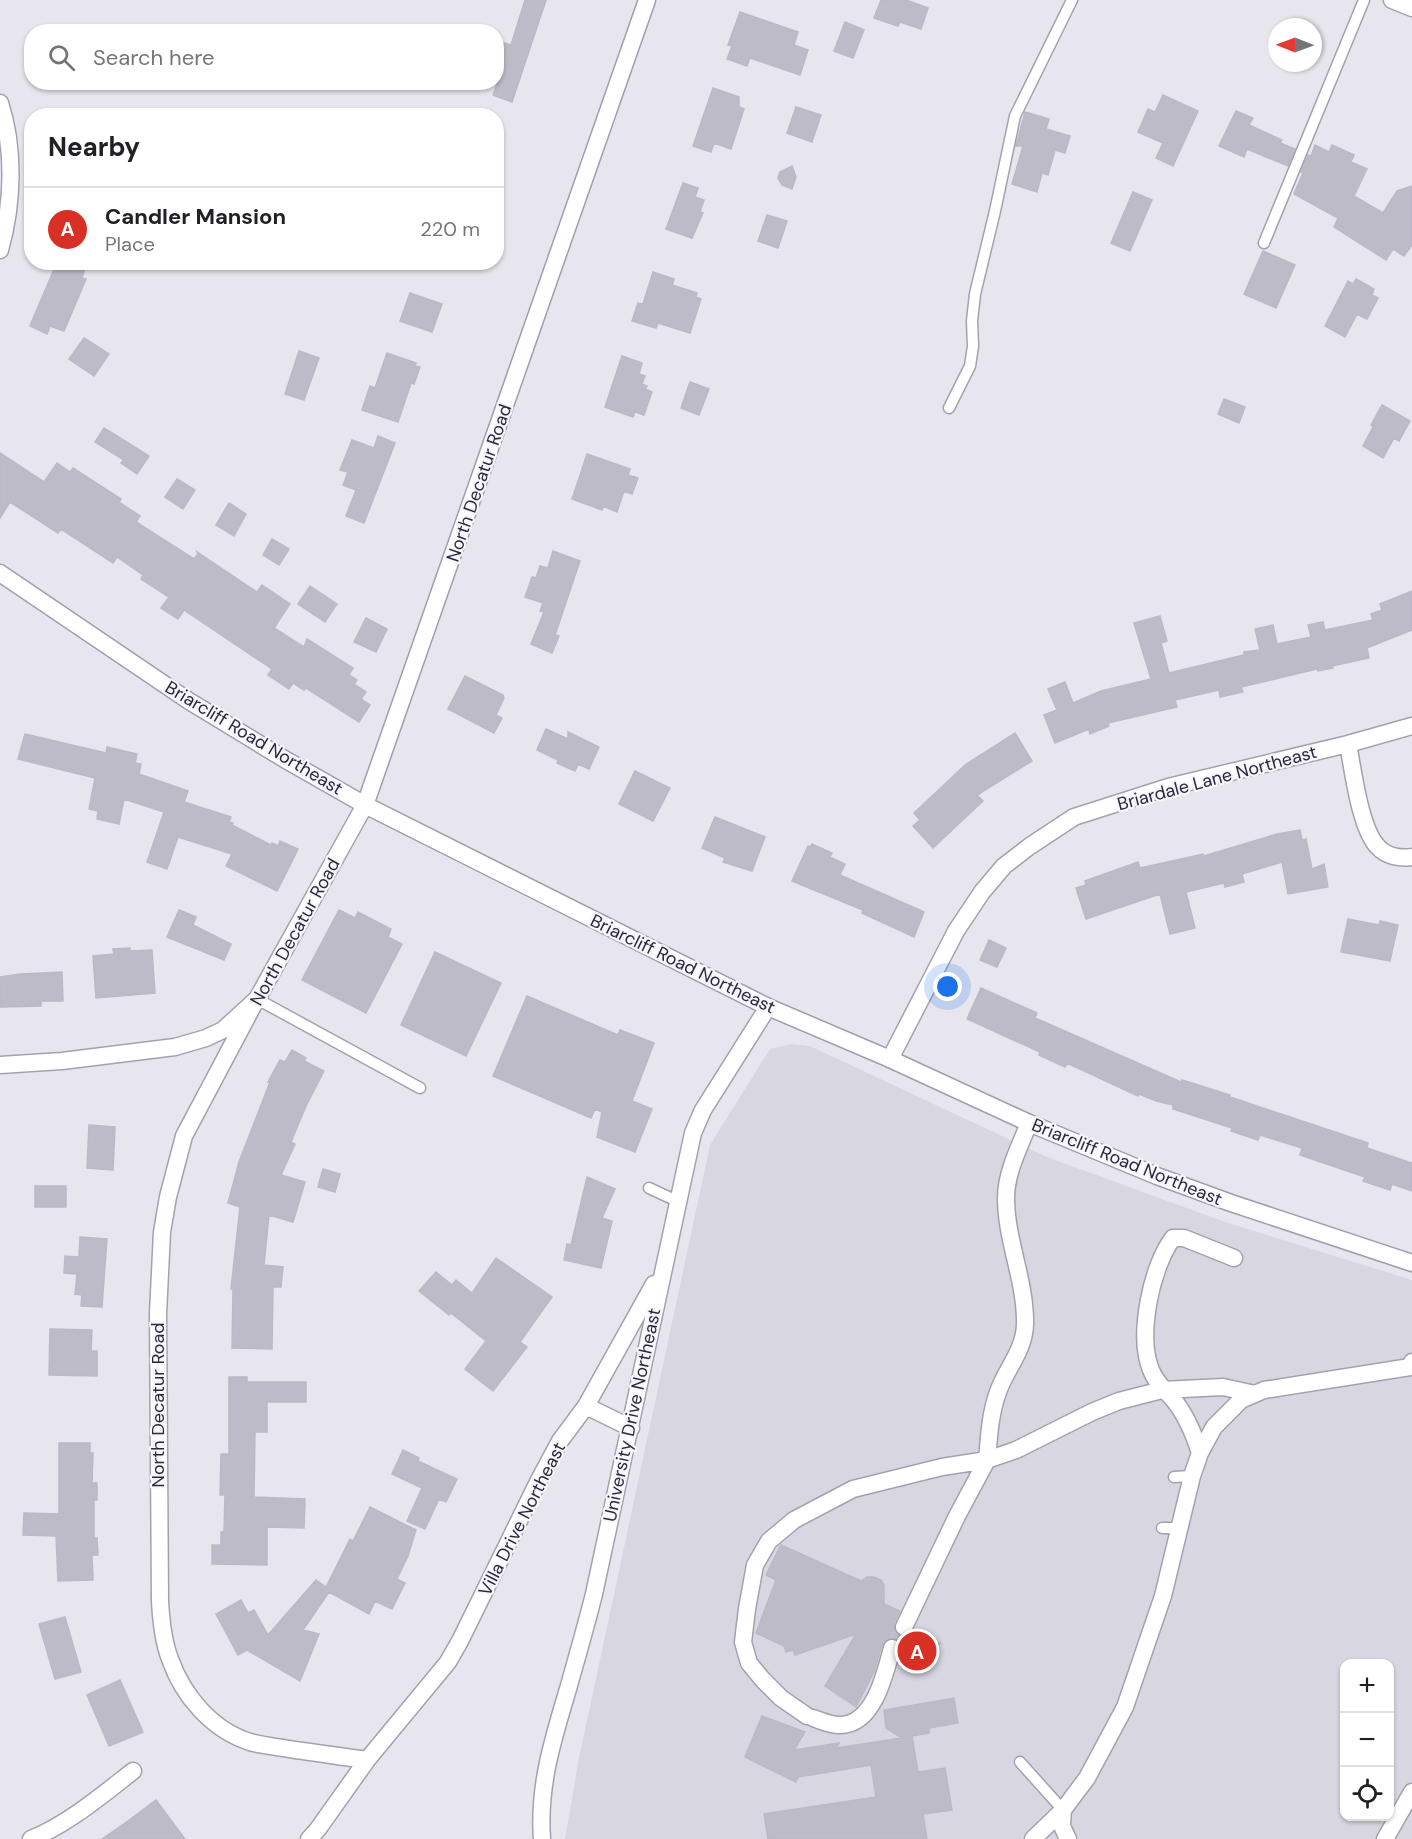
<!DOCTYPE html>
<meta charset="utf-8">
<style>
:root{--surface:#fff;--page:#f6f6f6;--text:#202124;--muted:#757577;--line:#e0e0e0;--accent:#d93025}
body{margin:0;font-family:"DM Sans",sans-serif;background:var(--page);color:var(--text)}
.controls{position:absolute;right:18px;bottom:18px;display:grid;overflow:hidden;border-radius:12px;box-shadow:0 2px 4px #0004}
.controls button{width:54px;height:54px;display:grid;place-items:center;padding:0;border:0;border-bottom:2px solid var(--line);background:var(--surface);color:var(--text);font:30px sans-serif}
.compass{position:absolute;left:1268px;top:18px;width:54px;height:54px;border-radius:50%;background:var(--surface);box-shadow:0 2px 4px #0004;rotate:271deg}
.you{position:absolute;left:948px;top:987px;width:21px;height:21px;margin:-15px;border:4px solid #fff;border-radius:50%;background:#1a73e8;box-shadow:0 0 0 9px #1a73e833}
.badge{display:grid;place-items:center;width:39px;height:39px;border-radius:50%;background:var(--accent);color:#fff;font-size:20px;font-weight:700}
.pin{position:absolute;translate:-50% -50%;border:3px solid #fff;box-shadow:0 2px 6px #0006}
.list{margin:0;padding:0;list-style:none}
h2{display:flex;justify-content:space-between;align-items:center;height:78px;margin:0;padding:0 24px;font-size:26px}
h2 small{font-size:20px;font-weight:400;color:var(--muted)}
.list li{display:grid;grid-template-columns:39px 1fr auto;gap:18px;align-items:center;box-sizing:border-box;height:84px;padding:0 24px;border-top:2px solid var(--line)}
.list b{display:block;font-size:22px;white-space:nowrap}
.list p{margin:0;font-size:20px;white-space:nowrap;color:var(--muted)}
.list em{font-size:20px;font-style:normal;color:var(--muted)}
.icon{flex:none;width:33px;height:33px;fill:none;stroke:currentColor;stroke-width:2;stroke-linecap:round;stroke-linejoin:round}
.map{position:relative;flex:none;width:1412px;height:1839px;overflow:hidden}
.search{position:absolute;background:var(--surface);box-shadow:0 2px 4px #0004;left:24px;top:24px;width:480px;height:66px;display:flex;align-items:center;gap:15px;box-sizing:border-box;padding:0 21px;border-radius:24px;color:var(--muted);font-size:22px}
.panel{position:absolute;background:var(--surface);box-shadow:0 2px 4px #0004;left:24px;top:108px;width:480px;height:162px;border-radius:24px}
.map>svg:first-child{display:block}
.built{fill:#d8d7e1;fill-rule:evenodd}
.building{fill:#bebbc8;stroke:#bbb9c7;stroke-width:1.5}
.lines{fill:none;stroke-linecap:round;stroke-linejoin:round}
.minor-tunnel{stroke:#c2c0cb;stroke-width:16;stroke-dasharray:16 8;stroke-linecap:butt}
.service-casing{stroke:#a4a1af;stroke-width:13}
.minor-casing{stroke:#a4a1af;stroke-width:19}
.tertiary-casing{stroke:#a4a1af;stroke-width:19}
.secondary-casing{stroke:#a19cb0;stroke-width:19}
.service{stroke:#fff;stroke-width:10}
.minor{stroke:#fff;stroke-width:16}
.tertiary{stroke:#fff;stroke-width:16}
.secondary{stroke:#fff;stroke-width:16}
.labels{text-anchor:middle;dominant-baseline:central;stroke-width:4.5;stroke-linejoin:round;paint-order:stroke}
.street-label{font-size:18px;fill:#2d263e;stroke:#f7f6fa}
</style>
<div class="map">
<svg width="1412" height="1839" viewBox="0 0 1412 1839">
<rect width="100%" height="100%" fill="#e7e6ee"/>
<path class="built" d="M791,1044L810,1046L1047,1157L1225,1222L1412,1280V1839H565L579,1758L710,1145L770,1049ZM1344,1664H1390V1816H1344Z"/>
<path class="building" d="M525,0H546L512,102L493,95L497,84L496,40L511,45Z
M881,0H906L928,8L921,29L900,22L898,26L874,18Z
M740,12L798,32L794,45L808,50L800,75L750,58L747,66L727,59L732,46L728,45Z
M845,22L864,30L853,58L834,51Z
M713,88L739,97V107L744,109L731,149L714,143L711,152L693,146Z
M1163,95L1198,111L1173,166L1156,158L1163,143L1138,132L1148,109L1155,112Z
M796,107L821,115L812,142L787,133Z
M1236,111L1253,118L1249,125L1282,140L1280,143L1295,149L1288,166L1247,149L1244,157L1219,146Z
M1025,112L1049,119L1046,129L1070,136L1065,153L1055,150L1048,175L1042,173L1037,192L1012,184L1023,146H1016Z
M1315,145L1329,152L1332,145L1354,155L1351,162L1367,169L1354,196L1383,213L1397,191L1412,186V245L1404,256L1393,249L1386,260L1334,227L1338,218L1294,194L1303,173L1301,172L1308,155L1311,156Z
M792,166L796,177L792,189L782,185L778,178L780,172Z
M683,183L698,188L695,197L704,200L700,212L703,213L692,238L666,229Z
M1133,192L1152,200L1130,251L1111,243Z
M767,215L787,221L778,248L758,241Z
M1263,251L1295,265L1276,308L1244,294Z
M62,262H87L82,278L86,279L64,331L50,326L47,334L30,326L55,267L60,269Z
M653,272L674,279L672,285L697,293L696,297L701,299L690,333L658,323L656,328L632,321L638,303L643,304Z
M1356,279L1374,289L1372,295L1378,298L1367,319L1357,314L1345,337L1325,326L1348,281L1353,284Z
M410,293L442,304L432,332L400,321Z
M84,338L109,354L94,376L69,359Z
M299,351L319,358L304,400L285,394Z
M387,353L416,363L415,366L420,367L414,384L411,383L398,422L362,410L370,386L375,388Z
M622,356L642,363L639,374L645,376L642,384L647,386L645,389L652,392L644,415L635,412L633,417L605,407Z
M690,382L709,389L699,415L681,408Z
M1224,399L1245,407L1239,423L1218,414Z
M1382,405L1410,421L1399,441L1394,438L1383,458L1363,446L1373,427L1371,425Z
M104,428L149,456L137,474L121,463L124,460L95,442Z
M378,436L395,443L364,523L346,516L356,490L343,485L348,472L340,470L352,440L374,448Z
M0,453L44,482L57,463L70,472L73,468L121,499L119,502L140,516L136,522L194,559L198,554L197,552L257,592L262,585L290,604L274,628L304,647L307,639L353,668L349,675L357,680L354,684L366,692L361,699L370,705L359,722L306,688L304,690L293,683L289,689L268,675L272,669L184,610L178,619L161,608L169,597L141,579L143,575L117,557L113,563L61,529L58,533L10,502L0,518Z
M587,454L630,469L628,475L638,478L632,494L624,491L617,512L603,506L602,510L572,499Z
M177,479L195,490L183,509L165,497Z
M229,503L246,514L234,536L216,525Z
M272,539L289,549L279,565L263,555Z
M553,551L580,561L555,635L559,636L552,653L531,644L544,612L540,611L543,603L525,597L532,577L536,578L540,566L548,568Z
M310,586L337,604L325,622L298,604Z
M1412,591V630L1367,648L1369,658L1332,666L1333,668L1318,671L1317,669L1241,687L1243,692L1220,697L1219,690L1175,700L1177,707L1108,723L1109,726L1090,734L1089,729L1055,743L1044,715L1057,710L1048,689L1065,682L1073,703L1101,691L1151,679L1134,623L1160,616L1167,641L1161,643L1169,673L1244,655V652L1260,650L1255,629L1273,625L1277,644L1311,637L1308,625L1323,622L1325,630L1373,620L1371,614L1382,610L1380,604Z
M366,618L387,629L376,652L354,642Z
M465,676L503,695L504,698L496,715L502,718L494,733L448,709Z
M546,729L568,739V732L599,747L589,769L578,764L575,771L557,763L558,760L537,750Z
M1015,733L1032,761L977,795L983,801L933,848L913,826L920,820L914,813L965,765Z
M25,734L106,753L107,747L137,754L135,763L141,764L139,774L188,791L184,802L231,817L229,822L233,823L232,825L271,845L272,843L278,846L280,841L298,849L277,891L226,866L232,854L178,837L167,869L147,862L164,812L124,799L119,824L97,819L98,811L89,809L95,778L18,759Z
M635,771L670,788L653,821L619,804Z
M715,817L765,837L752,871L723,862L725,858L702,848Z
M1300,830L1302,840L1306,839L1312,869L1324,864L1328,887L1288,894L1282,862L1242,874L1244,882L1225,887L1224,883L1186,892L1195,928L1170,934L1160,894L1086,919L1076,888L1086,885L1085,881L1138,862L1140,868L1203,854L1204,856L1277,834Z
M812,844L832,853L830,857L845,864L840,875L924,912L914,937L862,913L863,910L792,881L808,846L810,847Z
M179,910L196,917L193,925L231,944L224,960L167,937Z
M339,910L355,918L358,912L391,929L388,937L402,944L366,1013L302,980Z
M1348,919L1379,925L1380,921L1398,925L1390,961L1341,952Z
M989,940L1006,948L997,967L980,960Z
M130,948V951L152,950L155,993L96,998L93,956L114,954L113,949Z
M435,952L501,983L466,1056L401,1025Z
M62,972L63,1001H41V1006L0,1007V977L21,974Z
M981,988L1037,1013L1035,1018L1181,1082L1182,1080L1230,1095V1097L1368,1143L1367,1148L1412,1163V1191L1392,1184L1390,1190L1363,1181L1365,1177L1300,1155L1302,1148L1260,1135L1258,1140L1231,1131L1232,1128L1173,1109V1105L1156,1101L1139,1094L1138,1096L1067,1063L1065,1067L1039,1055L1040,1052L967,1019Z
M527,996L618,1035L620,1030L654,1043L632,1101L652,1109L635,1152L597,1137L602,1112L595,1109L591,1118L493,1076Z
M292,1050L306,1058L304,1061L324,1071L306,1106L291,1142L295,1144L281,1175L305,1182L293,1222L269,1215L264,1265L283,1267L281,1287H273L272,1349L232,1348L233,1289H231L240,1207L228,1203L239,1162L270,1082H268L280,1060L285,1062Z
M89,1125L115,1127L113,1170L87,1168Z
M323,1169L340,1174L335,1192L318,1187Z
M587,1177L615,1189L602,1218L612,1221L601,1268L564,1260L567,1244L571,1245Z
M35,1186H66V1207H35Z
M80,1237L107,1239L102,1307L81,1306L82,1295L75,1294L77,1274L64,1273L65,1256L79,1257Z
M496,1258L552,1297L520,1342L527,1347L493,1391L465,1369L486,1341L451,1313L449,1315L419,1291L436,1272L452,1285L456,1280L472,1293Z
M50,1329L92,1330L91,1351H97V1376L49,1375Z
M229,1377H247V1382H306V1402H267V1432H255L254,1497L305,1499L304,1528L267,1527V1565L212,1564V1545H221V1532H224L225,1495H220L221,1454H229Z
M59,1443H90V1453H93L92,1483H97V1500H94V1538H97L98,1555H92L93,1580L58,1581L56,1536L23,1535L24,1513L59,1514Z
M403,1450L419,1458L418,1461L457,1479L446,1502L439,1499L425,1529L407,1521L422,1488L392,1474Z
M370,1507L416,1530L408,1556L397,1579L405,1583L392,1609L375,1601L369,1614L329,1592L303,1630L319,1634L300,1681L247,1650L238,1655L216,1614L241,1600L248,1613L254,1610L268,1635L316,1580L326,1587L350,1539L353,1541Z
M781,1545L861,1581L867,1577H874L881,1580L884,1585V1604L900,1611L894,1623L896,1633L905,1637L914,1631L940,1643L929,1665L902,1653V1646L900,1641L894,1638H889L882,1645L874,1672L856,1707L825,1686L856,1634L795,1655L793,1650L786,1652L784,1646L756,1633L776,1580L766,1575Z
M65,1617L81,1672L55,1679L39,1624Z
M120,1680L143,1732L109,1746L87,1695Z
M954,1698L958,1723L929,1728V1733L912,1736L918,1772L945,1768L952,1810L923,1814L927,1839H768L764,1814L876,1797L871,1765L798,1777L796,1782L745,1757L762,1716L805,1732L794,1750L839,1743L836,1748L902,1738L886,1728L884,1710Z
M156,1800L185,1839H102L125,1823Z"/>
<g class="lines">
<path class="minor-tunnel" d="M892,1648L904,1627"/>
<g class="service-casing">
<path id="service" d="M1264,243L1364,0
M949,408L970,366L973,346L972,321L975,294L995,211L1015,116L1072,0
M257,999L420,1088
M649,1188L677,1201
M1174,1477L1192,1476
M1162,1528H1180
M1020,1762L1063,1810"/>
</g>
<g class="minor-casing">
<path id="minor" d="M1392,0L1412,8
M0,103C15,149 13,204 0,250
M1348,744C1353,770 1360,829 1378,847C1386,856 1400,859 1412,857
M255,1002L184,1136L168,1197L162,1232L158,1314L160,1601C161,1620 163,1641 170,1659C183,1696 212,1730 250,1742C264,1746 280,1747 295,1750C319,1753 343,1757 367,1760
M890,1059L956,931L982,892L1004,866L1030,846L1074,817L1168,787L1348,744L1412,726
M1029,1123C1020,1146 1006,1172 1006,1198C1006,1241 1026,1281 1025,1325C1024,1351 1006,1369 998,1392C990,1414 989,1437 987,1460L1016,1450L1092,1412L1119,1401L1162,1390L1223,1387L1255,1394
M586,1406L631,1428
M1200,1453C1194,1434 1186,1415 1173,1399C1165,1390 1156,1383 1151,1370C1137,1336 1151,1267 1173,1238H1184L1234,1258
M807,1716L781,1698L763,1680L749,1663L743,1642L747,1609L755,1565L769,1541L794,1520L853,1489L942,1467L987,1460L957,1516L904,1627
M813,1718C822,1721 832,1726 841,1725C874,1724 885,1674 892,1648
M1063,1810L1062,1826L1068,1839
M31,1839C68,1824 101,1796 133,1771
M309,1839L318,1829L367,1760L448,1662L460,1641L539,1480L560,1441L586,1406L654,1284
M542,1839C538,1786 553,1739 568,1689C577,1657 586,1626 594,1594L693,1133L703,1110L768,1007
M1033,1839L1063,1810L1087,1778L1125,1707L1163,1596L1192,1476L1200,1453L1214,1427L1241,1400L1264,1390L1410,1367L1412,1362
M1385,1839L1412,1792"/>
</g>
<g class="tertiary-casing">
<path id="tertiary" d="M0,1065L62,1061L175,1047L206,1038L223,1030L257,999L365,805"/>
</g>
<g class="secondary-casing">
<path id="secondary" d="M0,573L189,701L286,760L365,805L768,1007L890,1059L1029,1123L1157,1176L1231,1203L1412,1263
M365,805L647,0"/>
</g>
<use href="#service" class="service"/>
<use href="#minor" class="minor"/>
<use href="#tertiary" class="tertiary"/>
<use href="#secondary" class="secondary"/>
</g>
<g class="labels">
<g class="street-label">
<text transform="translate(479 483) rotate(-71)">North Decatur Road</text>
<text transform="translate(254 738) rotate(31)">Briarcliff Road Northeast</text>
<text transform="translate(1217 778) rotate(-15)">Briardale Lane Northeast</text>
<text transform="translate(295 932) rotate(-61)">North Decatur Road</text>
<text transform="translate(683 964) rotate(26)">Briarcliff Road Northeast</text>
<text transform="translate(1127 1162) rotate(22)">Briarcliff Road Northeast</text>
<text transform="translate(158 1405) rotate(-90)">North Decatur Road</text>
<text transform="translate(632 1415) rotate(-78)">University Drive Northeast</text>
<text transform="translate(522 1519) rotate(-63)">Villa Drive Northeast</text>
</g>
</g>
</svg>
<div class="controls">
<button>+</button>
<button>−</button>
<button><svg class="icon" aria-label="locate" viewBox="0 0 24 24"><circle cx="12" cy="12" r="6"/><path d="M12 2v4M12 18v4M2 12h4M18 12h4"/></svg></button>
</div>
<svg class="compass" viewBox="-18 -18 36 36"><path d="M0-13l5 13h-10z" fill="#e53935"/><path d="M0 13l5-13h-10z" fill="#757577"/></svg>
<div class="you"></div>
<div class="pin badge" style="left:917px;top:1651px">A</div>
<div class="search"><svg class="icon" aria-label="search" viewBox="0 0 24 24"><circle cx="10" cy="10" r="6"/><path d="M15 15l6 6"/></svg>Search here</div>
<section class="panel">
<h2>Nearby<small></small></h2>
<ul class="list">
<li><span class="badge">A</span><div><b>Candler Mansion</b><p>Place</p></div><em>220 m</em></li>
</ul>
</section>
</div>
